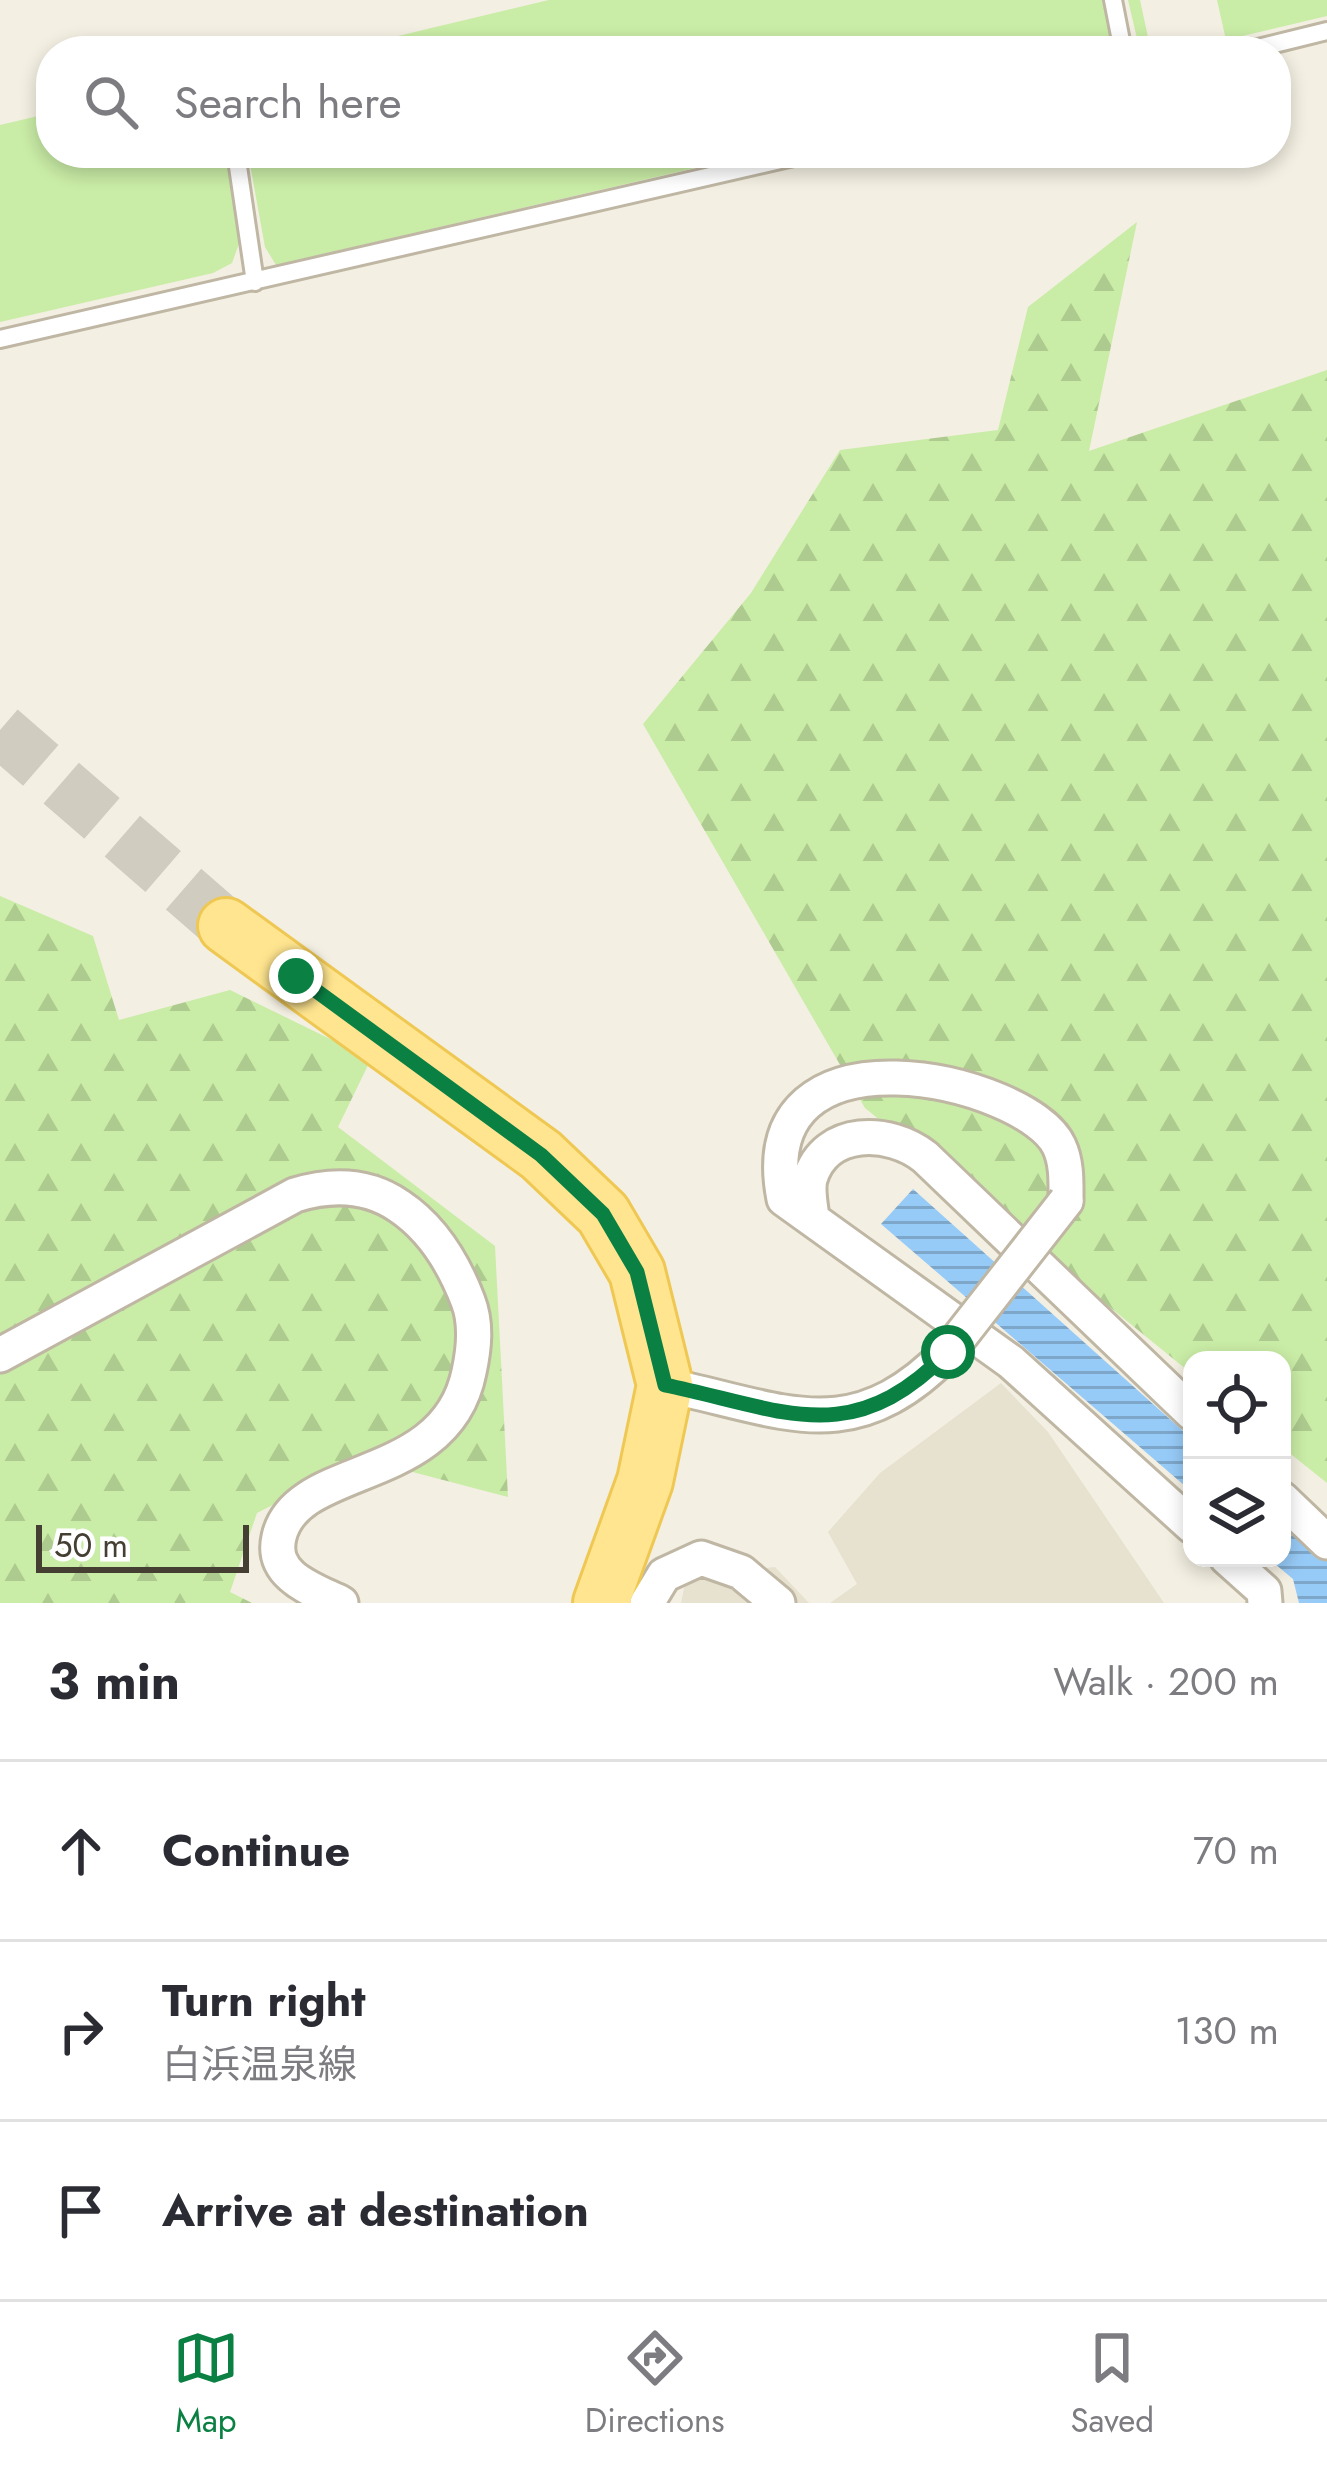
<!DOCTYPE html>
<meta charset="utf-8">
<style>
:root{--surface:#fff;--page:#f2f2f3;--text:#2b2b33;--muted:#7c7c81;--line:#e1e1e2;--accent:#0b8043}
body{margin:0;font-family:Jost,"Noto Sans JP",sans-serif;background:var(--page);color:var(--text)}
.controls{position:absolute;right:36px;bottom:36px;display:grid;overflow:hidden;border-radius:24px;box-shadow:0 6px 18px #0003}
.controls button{width:108px;height:108px;display:grid;place-items:center;padding:0;border:0;border-bottom:3px solid var(--line);background:var(--surface);color:var(--text);font:60px sans-serif}
.scale{position:absolute;left:36px;bottom:30px;width:213px;box-sizing:border-box;padding-left:12px;border:6px solid #453e32;border-top:0;font-size:33px;line-height:42px;white-space:nowrap;color:#453e32;-webkit-text-stroke:9px #fff;paint-order:stroke}
.stop{position:absolute;width:36px;height:36px;margin:-27px;border:9px solid #0b8043;border-radius:50%;background:#fff}
.stop.end{background:#0b8043;border-color:#fff;box-shadow:0 3px 12px #0008}
.list{margin:0;padding:0;list-style:none}
h2{display:flex;justify-content:space-between;align-items:center;height:156px;margin:0;padding:0 48px;font-size:51px}
h2 small{font-size:39px;font-weight:400;color:var(--muted)}
.list li{display:grid;grid-template-columns:78px 1fr auto;gap:36px;align-items:center;box-sizing:border-box;height:180px;padding:0 48px;border-top:3px solid var(--line)}
.list b{display:block;font-size:45px;white-space:nowrap}
.list p{margin:0;font-size:39px;white-space:nowrap;color:var(--muted)}
.list em{font-size:39px;font-style:normal;color:var(--muted)}
.icon{flex:none;width:66px;height:66px;fill:none;stroke:currentColor;stroke-width:2;stroke-linecap:round;stroke-linejoin:round}
.map{position:relative;flex:none;width:1327px;height:1603px;overflow:hidden}
.search{position:absolute;background:var(--surface);box-shadow:0 6px 18px #0003;left:36px;right:36px;top:36px;height:132px;display:flex;align-items:center;gap:30px;box-sizing:border-box;padding:0 42px;border-radius:48px;color:var(--muted);font-size:45px}
.sheet{height:696px;background:var(--surface)}
nav{display:flex;justify-content:space-around;align-items:center;box-sizing:border-box;height:168px;border-top:3px solid var(--line);background:var(--surface);font-size:33px;color:var(--muted)}
nav a{display:grid;justify-items:center;gap:6px}
nav .on{color:var(--accent)}
.map>svg:first-child{display:block}
.residential{fill:#e7e1cf}
.green{fill:#c9eca6}
.forest{fill:url(#forest-firs)}
.water{fill:url(#water-rules)}
.lines{fill:none;stroke-linecap:round;stroke-linejoin:round}
.primary-tunnel{stroke:#d0ccbf;stroke-width:54;stroke-dasharray:54 27;stroke-linecap:butt}
.service-casing{stroke:#bfb7a4;stroke-width:22}
.minor-casing{stroke:#bfb7a4;stroke-width:39}
.primary-casing{stroke:#efc854;stroke-width:60}
.service{stroke:#fff;stroke-width:16}
.minor{stroke:#fff;stroke-width:33}
.primary{stroke:#ffe58f;stroke-width:54}
.minor-bridge-casing{stroke:#bfb7a4;stroke-width:39;stroke-linecap:butt}
.minor-bridge{stroke:#fff;stroke-width:33}
.route{stroke:#0b8043;stroke-width:15}
</style>
<div class="map">
<svg width="1327" height="1603" viewBox="0 0 1327 1603">
<defs>
<pattern id="forest-firs" width="22" height="20" patternUnits="userSpaceOnUse" patternTransform="scale(3)"><rect width="22" height="20" fill="#c9eca6"/><path d="M5 1l3.5 6h-7zM16 11l3.5 6h-7z" fill="#aecb8f"/></pattern>
<pattern id="water-rules" width="6" height="5" patternUnits="userSpaceOnUse" patternTransform="scale(3)"><rect width="6" height="5" fill="#97cbf7"/><path d="M0 2.5h6" fill="none" stroke="#7da6c9"/></pattern>
</defs>
<rect width="100%" height="100%" fill="#f3efe2"/>
<path class="residential" d="M1001,1383L1048,1432L1164,1603H830L857,1584L828,1532L880,1473Z
M775,1567L809,1603H681L686,1578Z"/>
<path class="green" d="M549,0H1107L1119,51H335Z
M1128,0H1140L1151,51H1140Z
M1217,0H1327V16L1226,40Z
M51,113V153H227L241,238L232,263L213,273L0,322V125Z
M248,153H760L276,265L265,247Z"/>
<path class="forest" d="M1137,222L1089,451L1327,370V1483L1282,1447V1360H1192V1374L865,1108L643,724L751,593L840,450L998,430L1028,307Z
M0,896L93,936L119,1020L230,990L371,1059L338,1127L495,1246L508,1497L363,1459L257,1513L230,1592L252,1603H0Z"/>
<path class="water" d="M913,1189L1192,1439V1492L881,1224Z
M1282,1520L1327,1560V1603H1299L1293,1579L1268,1558H1282Z"/>
<g class="lines">
<path class="primary-tunnel" d="M0,730L226,926"/>
<g class="service-casing">
<path id="service" d="M1113,0L1123,51
M1246,51L1327,31
M236,153L255,282
M0,339L811,153"/>
</g>
<g class="minor-casing">
<path id="minor" d="M1066,1201C1066,1182 1067,1163 1059,1146C1029,1080 747,1013 784,1199L1011,1362L1192,1526
M812,1219C811,1206 807,1191 810,1179C825,1127 890,1129 925,1157L1192,1413
M0,1355L295,1195C331,1184 367,1184 399,1206C432,1228 454,1264 468,1301C477,1324 474,1349 469,1372C446,1487 296,1461 279,1537C270,1576 312,1589 341,1603
M665,1385C785,1410 851,1451 948,1352
M1282,1499L1327,1542
M1227,1558L1264,1591L1265,1603
M647,1603L664,1575L701,1558L741,1572L778,1603"/>
</g>
<g class="primary-casing">
<path id="primary" d="M226,926L541,1155L603,1214L637,1272L665,1385L645,1481L601,1603"/>
</g>
<use href="#service" class="service"/>
<use href="#minor" class="minor"/>
<use href="#primary" class="primary"/>
<g class="minor-bridge-casing">
<path id="minor-bridge" d="M948,1352L1066,1201"/>
</g>
<use href="#minor-bridge" class="minor-bridge"/>
</g>
<g class="lines">
<path class="route" d="M296,976L541,1155L603,1214L637,1272L665,1385C785,1410 851,1451 948,1352"/>
</g>
</svg>
<div class="controls">
<button><svg class="icon" aria-label="locate" viewBox="0 0 24 24"><circle cx="12" cy="12" r="6"/><path d="M12 2v4M12 18v4M2 12h4M18 12h4"/></svg></button>
<button><svg class="icon" aria-label="layers" viewBox="0 0 24 24"><path d="M12 4l9 5-9 5-9-5zM3 14l9 5 9-5"/></svg></button>
</div>
<div class="scale">50 m</div>
<div class="stop" style="left:948px;top:1352px"></div>
<div class="stop end" style="left:296px;top:976px"></div>
<div class="search"><svg class="icon" aria-label="search" viewBox="0 0 24 24"><circle cx="10" cy="10" r="6"/><path d="M15 15l6 6"/></svg>Search here</div>
</div>
<section class="sheet">
<h2>3 min<small>Walk · 200 m</small></h2>
<ul class="list">
<li><svg class="icon" aria-label="ahead" viewBox="0 0 24 24"><path d="M12 20V5M6 11l6-6 6 6"/></svg><div><b>Continue</b></div><em>70 m</em></li>
<li><svg class="icon" aria-label="right" viewBox="0 0 24 24"><path d="M7 20v-9h11M14 6l5 5-5 5"/></svg><div><b>Turn right</b><p>白浜温泉線</p></div><em>130 m</em></li>
<li><svg class="icon" aria-label="arrive" viewBox="0 0 24 24"><path d="M6 21V4h12l-3 4 3 4H6"/></svg><div><b>Arrive at destination</b></div></li>
</ul>
</section>
<nav>
<a class="on"><svg class="icon" aria-label="map" viewBox="0 0 24 24"><path d="M3 6l6-2 6 2 6-2v14l-6 2-6-2-6 2zM9 4v14M15 6v14"/></svg>Map</a>
<a><svg class="icon" aria-label="directions" viewBox="0 0 24 24"><path d="M12 3l9 9-9 9-9-9zM9 14v-3h6M13 9l2 2-2 2"/></svg>Directions</a>
<a><svg class="icon" aria-label="saved" viewBox="0 0 24 24"><path d="M7 4h10v16l-5-4-5 4z"/></svg>Saved</a>
</nav>
